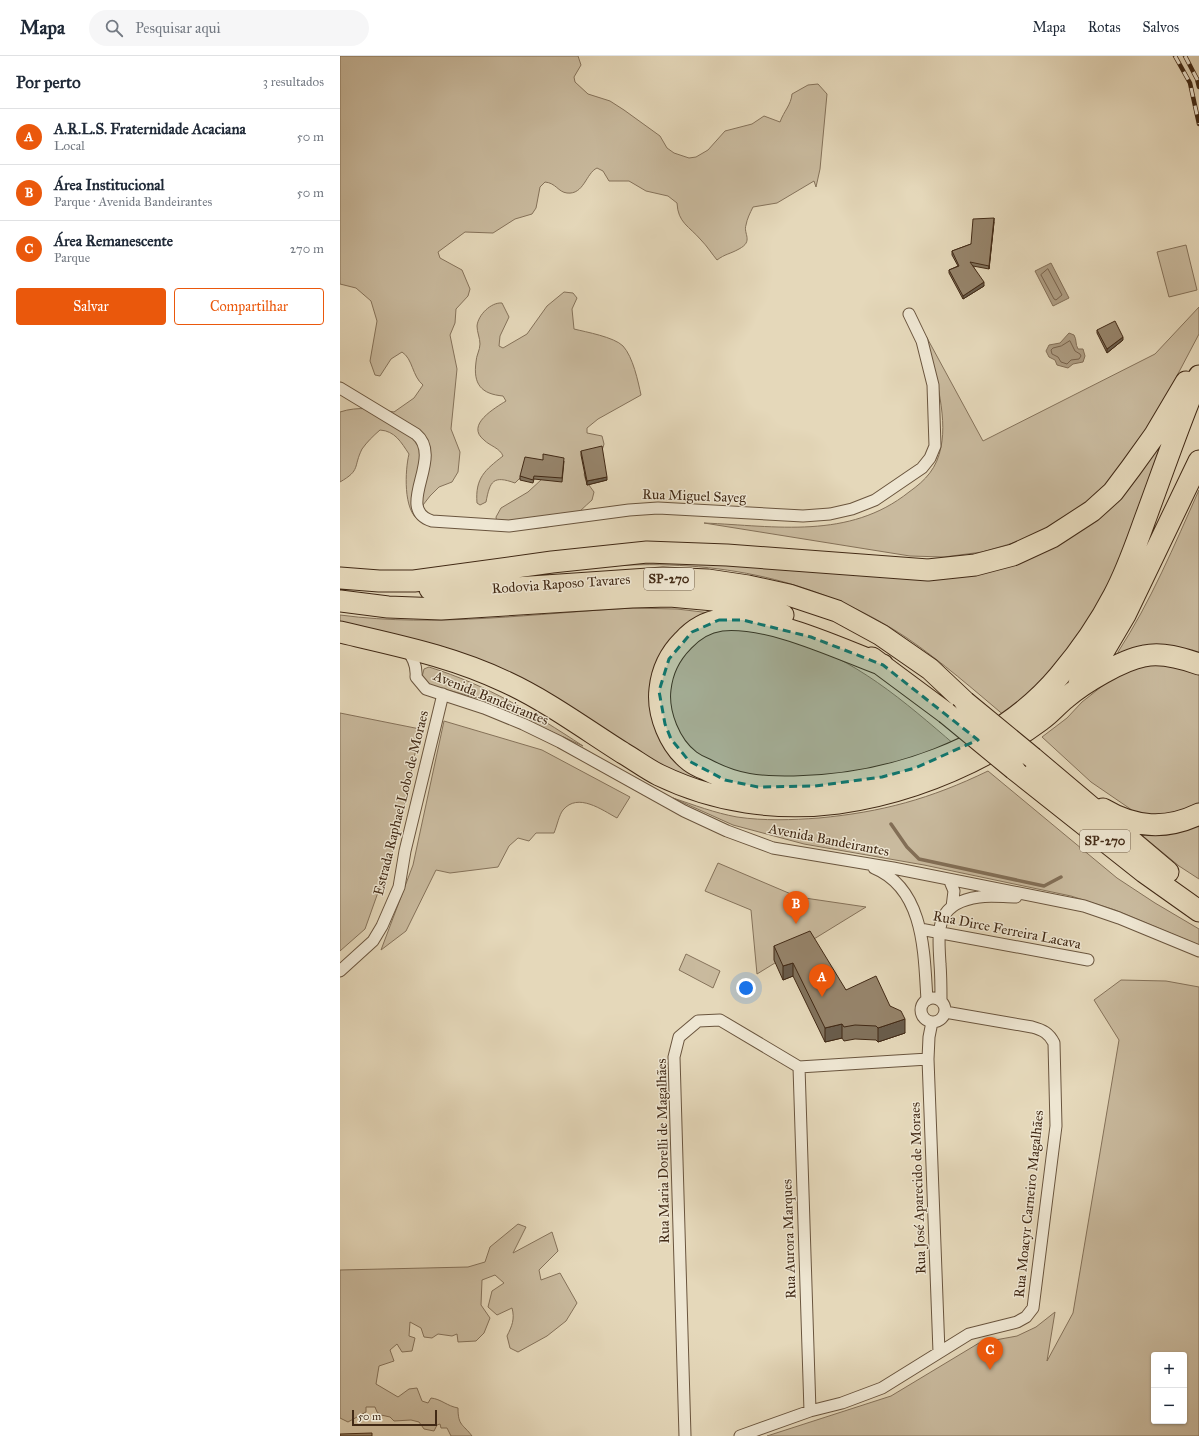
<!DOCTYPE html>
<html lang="pt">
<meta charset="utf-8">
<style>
:root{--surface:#fff;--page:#f6f6f7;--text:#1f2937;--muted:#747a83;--line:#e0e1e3;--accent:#ea580c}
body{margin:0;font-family:"IM FELL Great Primer",serif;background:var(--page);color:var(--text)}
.controls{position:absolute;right:12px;bottom:12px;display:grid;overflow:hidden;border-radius:4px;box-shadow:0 1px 3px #0004}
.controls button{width:36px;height:36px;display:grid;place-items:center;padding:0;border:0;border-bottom:1px solid var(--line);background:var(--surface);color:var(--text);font:20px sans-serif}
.scale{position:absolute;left:12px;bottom:10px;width:85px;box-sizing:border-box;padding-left:4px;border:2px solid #412915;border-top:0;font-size:11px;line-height:14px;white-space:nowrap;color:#412915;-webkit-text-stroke:3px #eee6d2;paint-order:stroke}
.you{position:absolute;left:406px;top:932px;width:14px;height:14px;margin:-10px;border:3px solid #fff;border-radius:50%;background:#1a73e8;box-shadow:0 0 0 6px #1a73e833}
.badge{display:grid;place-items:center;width:26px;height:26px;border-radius:50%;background:var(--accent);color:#fff;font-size:13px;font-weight:700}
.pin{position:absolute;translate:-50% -33px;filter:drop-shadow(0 1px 2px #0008)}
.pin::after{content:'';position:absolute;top:21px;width:14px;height:12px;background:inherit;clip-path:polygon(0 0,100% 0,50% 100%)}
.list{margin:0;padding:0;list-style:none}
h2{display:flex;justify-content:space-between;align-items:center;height:52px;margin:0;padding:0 16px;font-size:17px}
h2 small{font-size:13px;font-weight:400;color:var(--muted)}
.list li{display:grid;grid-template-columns:26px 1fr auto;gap:12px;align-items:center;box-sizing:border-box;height:56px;padding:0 16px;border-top:1px solid var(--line)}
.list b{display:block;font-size:15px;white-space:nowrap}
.list p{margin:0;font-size:13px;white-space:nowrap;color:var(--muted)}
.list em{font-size:13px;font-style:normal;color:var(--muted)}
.actions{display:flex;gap:8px;padding:12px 16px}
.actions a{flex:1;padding:9px 0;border:1px solid var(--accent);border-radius:4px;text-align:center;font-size:14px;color:var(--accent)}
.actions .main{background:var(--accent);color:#fff}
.icon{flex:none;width:22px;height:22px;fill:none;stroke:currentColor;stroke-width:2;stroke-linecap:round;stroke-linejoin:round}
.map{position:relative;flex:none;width:859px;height:1380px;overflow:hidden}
header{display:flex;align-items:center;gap:24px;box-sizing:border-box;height:56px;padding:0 20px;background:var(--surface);border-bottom:1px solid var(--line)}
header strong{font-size:19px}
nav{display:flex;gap:22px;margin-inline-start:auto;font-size:14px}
.search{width:280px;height:36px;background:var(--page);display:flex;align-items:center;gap:10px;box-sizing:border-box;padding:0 14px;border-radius:22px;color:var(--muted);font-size:15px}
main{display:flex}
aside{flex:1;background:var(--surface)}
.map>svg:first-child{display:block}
.green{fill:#c9ba9e;stroke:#85725a;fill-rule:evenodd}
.water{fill:#ad9c82;stroke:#826e56}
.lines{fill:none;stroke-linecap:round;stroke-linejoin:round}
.shore{stroke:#77624c;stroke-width:1}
.stream{stroke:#826e56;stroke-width:3.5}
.street-casing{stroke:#6a553e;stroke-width:13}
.highway-casing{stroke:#412915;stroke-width:23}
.street{stroke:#eee6d2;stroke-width:11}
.highway{stroke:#e5d8ba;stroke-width:21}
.rail-casing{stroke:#412915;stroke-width:4.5}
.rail{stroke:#eee6d2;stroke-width:3;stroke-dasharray:9;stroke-linecap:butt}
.highway-bridge-casing{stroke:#412915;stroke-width:23;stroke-linecap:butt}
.highway-bridge{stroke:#e5d8ba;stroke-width:21}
.wall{fill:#81725c;stroke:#412915}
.shaded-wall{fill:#695c4b;stroke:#412915}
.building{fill:#96846b;stroke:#412915}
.marked{fill:#0f766e;fill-opacity:0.2;stroke:#0f766e;stroke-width:3;stroke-dasharray:8 5;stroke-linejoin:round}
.labels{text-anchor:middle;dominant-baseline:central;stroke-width:3;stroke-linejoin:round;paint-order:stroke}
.shield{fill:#eee6d2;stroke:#75624e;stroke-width:1}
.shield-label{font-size:13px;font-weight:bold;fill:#412915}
.street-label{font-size:14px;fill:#412915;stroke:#eee6d2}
</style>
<header>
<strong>Mapa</strong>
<div class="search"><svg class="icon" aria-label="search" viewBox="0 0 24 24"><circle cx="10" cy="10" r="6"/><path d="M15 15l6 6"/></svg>Pesquisar aqui</div>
<nav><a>Mapa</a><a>Rotas</a><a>Salvos</a></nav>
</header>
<main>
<aside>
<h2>Por perto<small>3 resultados</small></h2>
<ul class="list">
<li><span class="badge">A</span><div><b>A.R.L.S. Fraternidade Acaciana</b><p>Local</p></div><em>50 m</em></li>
<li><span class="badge">B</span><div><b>Área Institucional</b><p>Parque · Avenida Bandeirantes</p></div><em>50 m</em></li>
<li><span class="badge">C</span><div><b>Área Remanescente</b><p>Parque</p></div><em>270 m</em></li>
</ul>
<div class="actions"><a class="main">Salvar</a><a>Compartilhar</a></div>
</aside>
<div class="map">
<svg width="859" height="1380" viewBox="0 0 859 1380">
<rect width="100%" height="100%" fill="#e5d8ba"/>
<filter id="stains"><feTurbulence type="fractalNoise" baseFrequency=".005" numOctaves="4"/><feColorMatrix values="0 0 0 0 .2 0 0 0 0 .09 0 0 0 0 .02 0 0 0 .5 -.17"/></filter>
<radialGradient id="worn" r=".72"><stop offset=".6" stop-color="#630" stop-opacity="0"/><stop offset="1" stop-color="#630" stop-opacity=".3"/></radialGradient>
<path class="green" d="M0,0H238L241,9L234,21L235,26L248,38L270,45L284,54L320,80L327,92L334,97L349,102L356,101L368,94L385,75L412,68L424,60L440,66C444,55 451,49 452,38L468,29L478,28L487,38L480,113L476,131L474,125L437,147L413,151C410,157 407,163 406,169C403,178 414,185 399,193C390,198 385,198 377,204C372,198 367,190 361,184C349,170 338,167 337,147L328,140L306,135L289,125H269L263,115L257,112C246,117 244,139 227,137C218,136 216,127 205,126L200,131L196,152L192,158L175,163L153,177L125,176L98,196L100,202L122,214L130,233L128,240L116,253L115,267L110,279L117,313L111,373L120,396L118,416L112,426L99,431L90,440L83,449L79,464C63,455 65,414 69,398C61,386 55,375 40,374C33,380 27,386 22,393C13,411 21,414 0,426V356C18,350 36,353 54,356L74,342L83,329C72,320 73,303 62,296L51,303L40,320L35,319L30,305L37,265L31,245L16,232L0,228Z
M846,189L857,234L829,241L817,196Z
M224,236L233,237L237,242L232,253L234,273C246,276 274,281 283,290C293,301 298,325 301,339L258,363L247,372V377L262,380L264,388C263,392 261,397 259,400C246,418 236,412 254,436L252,444C245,450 237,459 228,464C205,476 181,472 157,468L156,461L161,452L188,436L202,423L182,420L175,427C153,419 150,425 146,446L140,449L137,447C135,422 145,414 163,400C160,392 150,390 144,384C125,369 155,352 166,345L163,340C141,338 133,328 136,306C136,300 140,294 140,288C140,282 137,276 137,270C138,259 151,246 162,247L169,261L160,280L159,290L163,292L187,278L207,250Z
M859,251V278L802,386L778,418L749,446L727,462L687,483L642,496L604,501L570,500L364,467C436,470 509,484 569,436C586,424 597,412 601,391C608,359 593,310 586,280L643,385L815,298Z
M817,391L820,392L784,505L733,594L666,661C634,634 602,606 567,582C478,523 377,503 270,510L271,507L300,504L676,505Z
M859,434V604L778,600V596C811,545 834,490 859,434Z
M293,552L337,553L379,558L344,574L316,671L324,691L338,706L472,745L340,722L251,669L0,569V559C98,572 196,557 293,552Z
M392,571C411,575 431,577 449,583C514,601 565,646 615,689L577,706L458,726L376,713L336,681L325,634L331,613L355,582Z
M805,606L848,612L859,618V751L805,763L751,726L702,681L727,662L742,646L785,612Z
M89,611C149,630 191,656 243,690L138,642L92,630L82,621L84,613Z
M0,657L80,673L58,780L25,873L0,895Z
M104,665L202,694L290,741L277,762C262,754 238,736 223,754C219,759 217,770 214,777H196L189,785L178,782L169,790L158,811L110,817L96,814L66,875L41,894L73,809Z
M648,715L777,822L815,847L859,873V889L775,854L731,840L584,809L464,788L393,769L333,742C354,749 375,757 397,761C424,765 452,764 479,762C542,756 590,743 648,715Z
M859,766V823L839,810L792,771Z
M378,807L458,841L526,851L417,918L411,854L365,835Z
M346,898L380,915L373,932L339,914Z
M781,924L826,925L859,931V1380H427L551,1340L639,1287L677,1280L696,1271L715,1256L707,1305L733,1257L779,984L754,944ZM814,1299H844V1365H814Z
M178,1168L186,1171L173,1197L212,1176L218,1195L199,1214L201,1224L220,1217L237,1247L226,1265L207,1280L178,1296L170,1292L167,1280C172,1270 175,1263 172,1252L157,1259L148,1251L152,1235L164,1227L155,1219L142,1224L141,1249L150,1262L144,1277L136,1285L118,1286L117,1278L112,1280L98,1278L92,1282L84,1281L81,1272L70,1266L69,1280L75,1282L72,1295L62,1296L57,1288L50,1294L54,1305L39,1310L36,1328L58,1341L69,1333L77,1332L82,1345L88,1347L91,1342C101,1343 107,1350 118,1352C118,1370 123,1368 132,1380H111L107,1372H101L100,1368L97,1369L94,1375L84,1373L79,1366L71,1364L54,1365L50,1361L41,1359L37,1356L35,1351H26V1356L8,1366L0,1362V1214L128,1211L145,1206L150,1191Z"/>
<path class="water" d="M711,207L729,242L713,250L695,215Z
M729,277L734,279C737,284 735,288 738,293H743L745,300L743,306L733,308L728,312L717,309L715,304L709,301L706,295L709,289L720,287Z"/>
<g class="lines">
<path class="shore" d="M708,213L722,239L716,244L714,243L701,219Z
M730,285L735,295L740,298L741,300L739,303L731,304L727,308L721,306L718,301L712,298L711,294L713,292L721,290Z"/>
<path class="stream" d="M551,768L567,791L579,803L704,830L721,821"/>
<g class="street-casing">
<path id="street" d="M0,332L76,378C105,402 53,453 92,465L169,470L289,454L318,452L463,460L490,458L512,453L535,444L582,412L590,402L595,390L593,329L582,285L569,258
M66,593C73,601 77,610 76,621L86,633L144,652L183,668L220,686L344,755L387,775L433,792L553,812L744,850L779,862L859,895
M534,812C585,833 584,898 587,944
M609,823L614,835L612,851
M580,873L748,904
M0,915L33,885L42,870L59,831L65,795L103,638
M581 954a12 12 0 1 1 24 0a12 12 0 1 1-24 0Z
M601,945C601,933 601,920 600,908C598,873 595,847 639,841C650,839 664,841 676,841
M592,966L589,981L588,1003L599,1296
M459,1011L470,1355
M345,1380L334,1001L339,981L358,965L380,964L459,1011L588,1003
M400,1380L470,1355L502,1347L542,1332L629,1278L677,1266L686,1261L693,1252L716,1070L714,987C709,977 703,974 692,971L605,956"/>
</g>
<g class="highway-casing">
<path id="highway" d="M0,522L39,525H74L212,506L307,496L387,499L588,514L635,509L673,499L712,481L752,455L773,436L791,412L814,380L846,326
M90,533H160L323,522L368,524L408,530L449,539L497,555L541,579L590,613L625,646
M0,545L48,551L101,553L292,541L330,540L374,544L414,551L443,559
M0,576C59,590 111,600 166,626C207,645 245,673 283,697C295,704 307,713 319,719C375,746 437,755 498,747C557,739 610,719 661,690C675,682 689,673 701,664C710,658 717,649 726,642C743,627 782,604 804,600C822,596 842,602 859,608
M532,602L606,657
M543,609C497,592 430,559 381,564C366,566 353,574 343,585C330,598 322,614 320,633C317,658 330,690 350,705C354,708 360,711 365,713C397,730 418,731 454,731C549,729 656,695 719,620C740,595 759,568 774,539C788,513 797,485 807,458C824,412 840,365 859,320
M739,628L765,593L785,559L859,405
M693,702L828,816
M674,713L804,816L859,855
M763,753C795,772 826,774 859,758"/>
</g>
<use href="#street" class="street"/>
<use href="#highway" class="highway"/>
<g class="rail-casing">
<path id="rail" d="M835,0L850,27L859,68
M845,0L857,23L859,31"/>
</g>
<use href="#rail" class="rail"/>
<g class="highway-bridge-casing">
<path id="highway-bridge" d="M625,646L693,702
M606,657L674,713"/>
</g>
<use href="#highway-bridge" class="highway-bridge"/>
</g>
<path class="wall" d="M654,166L649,213L633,210L644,230L623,243L609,217V214L618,210L612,199V195L631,188Z
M757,274L783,284L767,297L757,277Z
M241,395L267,424L247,429L241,399Z
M203,404L224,405L222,426L194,423L193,427L180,424V420Z
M434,890L506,934L550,950L565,977L538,986L536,984L515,983L504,985L502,982L485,986L453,920L443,924L434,904Z"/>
<path class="shaded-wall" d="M654,162V166L649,213V210Z
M644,226V230L623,243V240Z
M783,281V284L767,297V293Z
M267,421V424L247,429V425Z
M453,907V920L443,924V910Z
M565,963V977L538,986V972Z
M502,968V982L485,986V972Z"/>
<path class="building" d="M654,162L649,210L630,206L644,226L623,240L609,214L619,210L612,195L631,188L633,163Z
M775,265L783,281L767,293L757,274Z
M262,390L267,421L247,425L241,395Z
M203,398L224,402L222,422L194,420L193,424L180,420L185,401L203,404Z
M470,875L506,934L536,920L550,950L561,955L565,963L538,972L536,970L515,969L504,971L502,968L485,972L453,907L443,910L434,890Z
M32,1377V1380H0V1378Z"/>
<path class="marked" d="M379,564H403L471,581L543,609L638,684L575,712L542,721L475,730L418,731L385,724L349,705L331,683L325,668L319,635L329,603L352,576Z"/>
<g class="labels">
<g class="shield">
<rect x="304" y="512" width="50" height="22" rx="3"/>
<rect x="740" y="774" width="50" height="22" rx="3"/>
</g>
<g class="shield-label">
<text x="329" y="523">SP-270</text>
<text x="765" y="785">SP-270</text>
</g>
<g class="street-label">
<text transform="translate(354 440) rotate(2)">Rua Miguel Sayeg</text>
<text transform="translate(221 528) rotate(-4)">Rodovia Raposo Tavares</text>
<text transform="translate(151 642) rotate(22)">Avenida Bandeirantes</text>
<text transform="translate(61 747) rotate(-76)">Estrada Raphael Lobo de Moraes</text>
<text transform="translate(489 784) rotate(11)">Avenida Bandeirantes</text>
<text transform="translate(667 874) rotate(11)">Rua Dirce Ferreira Lacava</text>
<text transform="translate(323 1095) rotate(-91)">Rua Maria Dorelli de Magalhães</text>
<text transform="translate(578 1132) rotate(-92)">Rua José Aparecido de Moraes</text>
<text transform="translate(689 1148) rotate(-84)">Rua Moacyr Carneiro Magalhães</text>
<text transform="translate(449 1183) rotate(-92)">Rua Aurora Marques</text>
</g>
</g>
<rect width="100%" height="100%" filter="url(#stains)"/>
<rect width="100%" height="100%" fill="url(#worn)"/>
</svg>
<div class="controls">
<button>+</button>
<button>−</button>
</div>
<div class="scale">50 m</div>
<div class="you"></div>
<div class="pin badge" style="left:482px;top:941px">A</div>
<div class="pin badge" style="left:456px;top:868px">B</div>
<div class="pin badge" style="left:650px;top:1314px">C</div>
</div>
</main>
